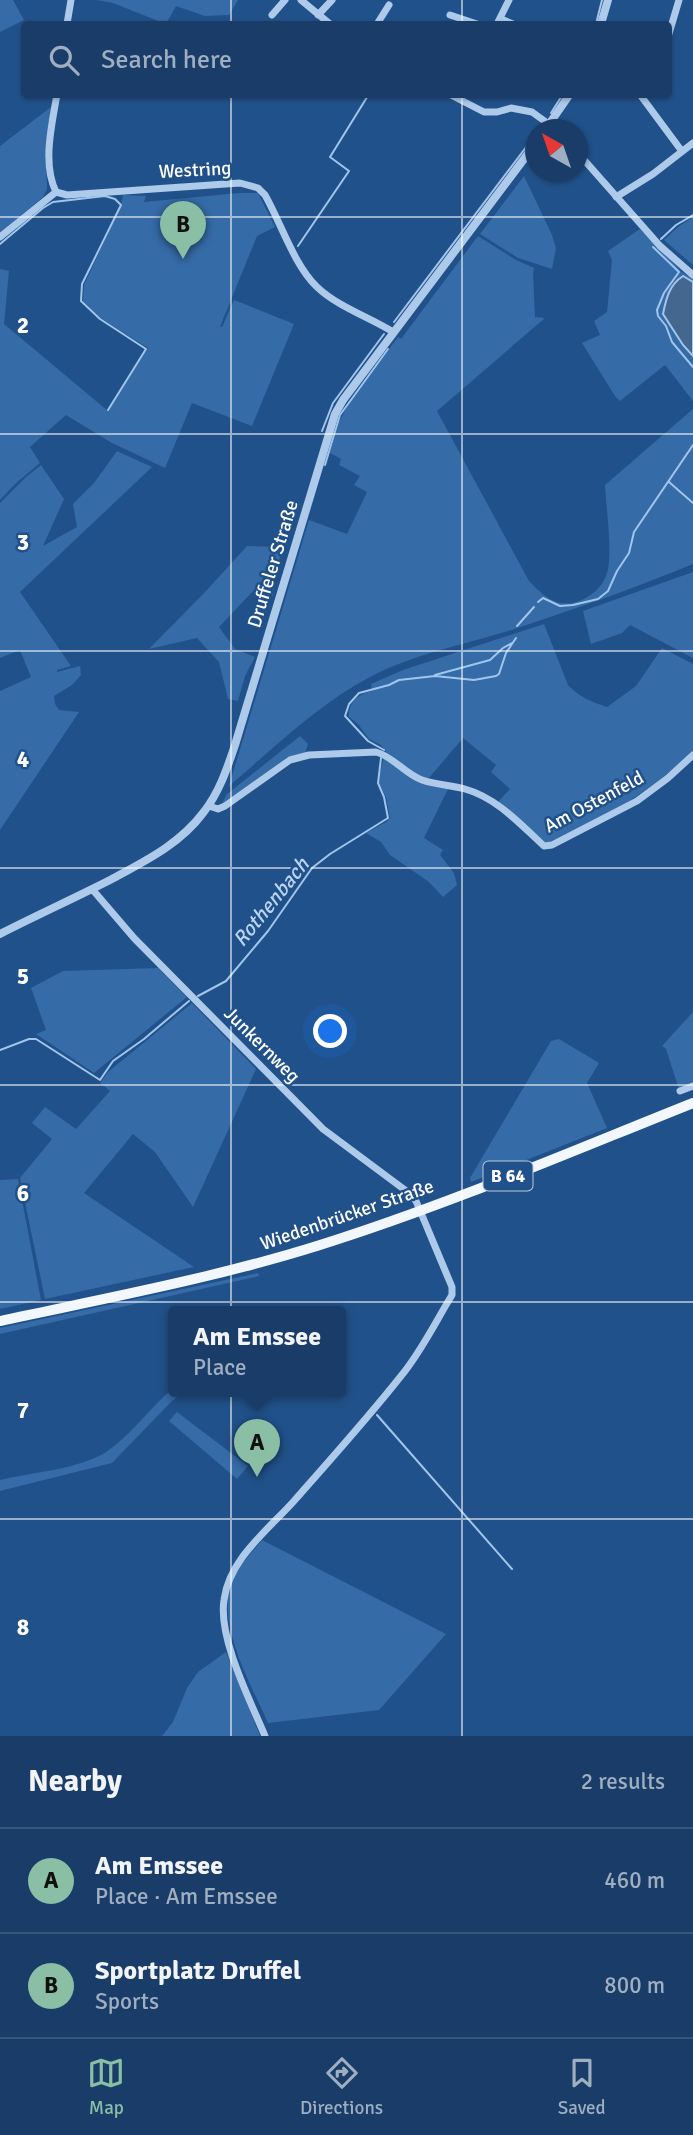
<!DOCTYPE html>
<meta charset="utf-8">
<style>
:root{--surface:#193d68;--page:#264871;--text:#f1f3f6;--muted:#9faec0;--line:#37567c;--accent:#8abfa5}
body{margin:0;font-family:Signika,sans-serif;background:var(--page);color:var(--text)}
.compass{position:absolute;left:525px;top:119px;width:63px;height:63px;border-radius:50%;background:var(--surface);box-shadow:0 2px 5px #0004;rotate:320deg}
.you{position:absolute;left:331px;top:1032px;width:24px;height:24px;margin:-18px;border:5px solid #fff;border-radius:50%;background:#1a73e8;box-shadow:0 0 0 10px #1a73e833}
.badge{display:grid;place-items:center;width:46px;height:46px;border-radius:50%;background:var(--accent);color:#111;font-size:23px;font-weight:700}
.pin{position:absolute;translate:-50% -58px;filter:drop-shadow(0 2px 4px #0008)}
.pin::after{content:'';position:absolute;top:37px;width:24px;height:21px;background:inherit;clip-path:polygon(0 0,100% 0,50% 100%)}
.popup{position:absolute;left:168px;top:1306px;width:178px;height:91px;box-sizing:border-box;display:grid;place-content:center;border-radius:7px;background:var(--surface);filter:drop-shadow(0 2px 5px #0005);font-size:23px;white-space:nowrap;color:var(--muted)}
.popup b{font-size:26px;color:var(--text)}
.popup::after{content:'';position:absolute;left:50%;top:100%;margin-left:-14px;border:14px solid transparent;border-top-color:var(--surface)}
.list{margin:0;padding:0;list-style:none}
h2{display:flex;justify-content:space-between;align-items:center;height:91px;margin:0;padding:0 28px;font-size:30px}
h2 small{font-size:23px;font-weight:400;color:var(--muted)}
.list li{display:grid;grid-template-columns:46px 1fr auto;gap:21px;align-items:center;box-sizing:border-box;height:105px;padding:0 28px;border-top:2px solid var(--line)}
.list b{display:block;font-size:26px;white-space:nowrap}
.list p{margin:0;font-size:23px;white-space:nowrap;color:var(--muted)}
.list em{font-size:23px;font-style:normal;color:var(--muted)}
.icon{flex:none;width:38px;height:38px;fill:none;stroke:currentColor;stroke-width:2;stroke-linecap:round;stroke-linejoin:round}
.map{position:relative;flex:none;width:693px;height:1736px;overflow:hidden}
.search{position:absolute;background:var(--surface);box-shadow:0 2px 5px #0004;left:21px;right:21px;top:21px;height:77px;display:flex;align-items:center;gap:18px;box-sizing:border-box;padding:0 24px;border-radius:7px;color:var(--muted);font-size:26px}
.sheet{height:301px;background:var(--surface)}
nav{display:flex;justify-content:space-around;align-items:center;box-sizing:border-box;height:98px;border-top:2px solid var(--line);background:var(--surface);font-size:19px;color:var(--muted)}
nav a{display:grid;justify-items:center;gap:4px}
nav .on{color:var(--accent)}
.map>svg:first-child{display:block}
.green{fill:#356ba7}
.water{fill:#44678f;stroke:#a1c5ec;stroke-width:2}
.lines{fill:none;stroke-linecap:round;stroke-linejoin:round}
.stream{stroke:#a1c5ec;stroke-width:2}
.minor{stroke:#adcaeb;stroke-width:7}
.tertiary{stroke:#adcaeb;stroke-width:8}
.primary{stroke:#f2f7fe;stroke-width:10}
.grid{fill:none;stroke:#fff;stroke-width:2;stroke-opacity:0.55}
.labels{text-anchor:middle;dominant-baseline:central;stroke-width:5;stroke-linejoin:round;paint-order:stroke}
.shield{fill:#21518a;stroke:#bccbdc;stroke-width:2}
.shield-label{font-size:18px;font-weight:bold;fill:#fff}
.street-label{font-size:19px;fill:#fff;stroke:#21518a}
.water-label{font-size:21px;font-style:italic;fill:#b9d4f2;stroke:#21518a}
.grid-label{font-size:23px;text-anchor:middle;font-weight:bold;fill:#fff;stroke:#21518a;stroke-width:5;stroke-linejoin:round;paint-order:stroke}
</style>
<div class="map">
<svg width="693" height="1736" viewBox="0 0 693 1736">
<rect width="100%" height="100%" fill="#21518a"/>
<path class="green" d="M0,0H13L24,20L0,32Z
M97,0H238L229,15L205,16L176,6L166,24L113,3Z
M51,107L46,158L47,189L43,197L0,233V146Z
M524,176L552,235L556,248L552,269L518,258L480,234Z
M239,193H258L275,227L257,236L220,327H222L234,300L294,324L252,426L192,403L165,468L112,443L66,415L30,447L40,463L15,484L0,500V269L9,271L4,324L108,411L148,348L102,319L83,301L84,285L121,206L123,195L146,196L144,202Z
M693,217V265L664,240L678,227Z
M640,229L682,272L693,279V282L689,278L683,345L693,356V401L665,365L620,401L615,396L582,343L600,335L594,321L607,312L612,260L608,251Z
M478,236L516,260L534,268L533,273L535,317L545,318L437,411L529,581C543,595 555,608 576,602C590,598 603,587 607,573C613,554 606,507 605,485L693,409V564C632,589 570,611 508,631C463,645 414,654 372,676C318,704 274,748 229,786L309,520L347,534L367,492L354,485L360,476L339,465L341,459L330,453L339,422L349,403L398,337L401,339Z
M117,451L152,467L20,592L71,666L57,670V672L80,666L81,675L72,685L54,696L55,704L59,710L79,712L0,830V691L31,677L20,650L0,658V503L26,477L41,465L64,499L43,546L77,527L73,504L94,483Z
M247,546L283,547L274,578L273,596L254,590L219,627L235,649L255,657L245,676L238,701L228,699L219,662L197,638L149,649L206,591Z
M693,572V658L630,625L622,633L591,644L583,611Z
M544,624L568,685C579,697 592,702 607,707L636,686L662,648L693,664V751L665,776L627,803L552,842H545L498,802L510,789L491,772L496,765L463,738L428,779L420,777L386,752L381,745L369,739L358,724L349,717C348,702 359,694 372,691L371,684L403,670Z
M300,736L308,744L305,754L224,804L223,802L226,795Z
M384,757L448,789L424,838L443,850L440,855L454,873L457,885L443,897L429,882L390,855L381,842L366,833L386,822L390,818L386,797L378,781Z
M158,968L187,997L94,1073L36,1034L46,1030L31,988L63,971Z
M192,1003L256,1069L193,1207L155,1152L133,1134L84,1193L194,1267L45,1299L20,1178L52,1139L32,1123L45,1107L76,1129L110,1091L100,1083L108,1072Z
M693,1012V1084L679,1089L666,1049L662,1046Z
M559,1039L599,1063L587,1083L607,1128L471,1182L470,1178L551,1041Z
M18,1179L41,1300L0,1309V1180Z
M258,1273L259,1276L0,1334V1328Z
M173,1388V1391H185L172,1401L112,1463L0,1491V1480C33,1472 77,1470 106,1452C131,1435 150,1408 173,1388Z
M177,1412L248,1466L237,1479L169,1421Z
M262,1540L446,1634L379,1710L268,1723C251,1684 214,1621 233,1579C240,1565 252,1552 262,1540Z
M226,1652L260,1736H162L173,1722L187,1688L198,1672Z"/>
<path class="water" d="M683,276L693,282V356L683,345L663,314C666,299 669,285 683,276Z"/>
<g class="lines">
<path class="stream" d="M596,24L602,0
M551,113L563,94
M539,130L540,128
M661,239L676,225L693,215
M0,244L43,208L53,202L105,196L115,199L121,205L82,284L81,301L100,319L146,349L108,410
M298,246L349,171L330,157L369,94
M653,247L679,272L664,293L657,310L658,316L666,326L672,342L693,367
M394,322L536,134
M322,431L333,403L384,334
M325,465L340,415L388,349
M669,482L693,503
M538,602L543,598L560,606L573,605L598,599L608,591L617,571L629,553L634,532L693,445
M517,626L534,607
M435,675L490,660L503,648L512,643
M384,750L368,741L345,716L349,704L359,693L389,685L399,680L435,676L474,680L496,676L499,674L506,653L516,638
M198,996L226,981L268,931L312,868L330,854L388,818L384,797L378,783L381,758
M0,1050L29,1039H36L100,1080L113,1061L144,1039L189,1001
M377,1415L512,1569"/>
<path class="minor" d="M301,0L330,24
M272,15L285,0
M318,15L332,0
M450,15L477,24
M501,19L513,24
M67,24L71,0
M377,24L389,5
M497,24L509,0
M668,37L679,0
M57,94C52,125 42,163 56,192L67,195L240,183L258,188L265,195C281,223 294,265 317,287C338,307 369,317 393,332
M449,94L484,112H497L511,108L532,112L557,130
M641,96L681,150
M578,153L660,246L693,275
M616,197L653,174L693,143
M0,237L56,192
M209,806L218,809L225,806L290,760L309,755L376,752C394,757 405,774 422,780C436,785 451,785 465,789C497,798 520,824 544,846L552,845L637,801L668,778L693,755
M92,889L134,938L323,1129L405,1190L416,1201L452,1287V1295C436,1321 421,1352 401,1376C367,1419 330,1460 294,1501C268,1530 229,1559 224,1600C218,1638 250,1700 265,1736
M680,1091L693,1086"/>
<path class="tertiary" d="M601,24L608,0
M545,130L570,94
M0,934C37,915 75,898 112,879C145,861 180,844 203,813C219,793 227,769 235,745L335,414L343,400L536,143"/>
<path class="primary" d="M0,1321C107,1298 215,1278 320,1245C447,1205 570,1152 693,1103"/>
</g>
<path class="grid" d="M231,0V24M462,0V24M231,94V1736M462,94V1736M0,217H693M0,434H693M0,651H693M0,868H693M0,1085H693M0,1302H693M0,1519H693"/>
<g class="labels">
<rect class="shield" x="483.5" y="1161.5" width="49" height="29" rx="5"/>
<g class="shield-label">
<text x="508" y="1176">B 64</text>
</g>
<g class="street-label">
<text transform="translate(195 170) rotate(-3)">Westring</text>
<text transform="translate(273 564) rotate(-73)">Druffeler Straße</text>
<text transform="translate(594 802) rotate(-28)">Am Ostenfeld</text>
<text transform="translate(262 1045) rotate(45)">Junkernweg</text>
<text transform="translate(347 1215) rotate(-19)">Wiedenbrücker Straße</text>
</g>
<g class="water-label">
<text transform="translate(271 902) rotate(-51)">Rothenbach</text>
</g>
</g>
<g class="grid-label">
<text x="23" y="333">2</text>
<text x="23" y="550">3</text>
<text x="23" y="767">4</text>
<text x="23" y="984">5</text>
<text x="23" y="1201">6</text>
<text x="23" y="1418">7</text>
<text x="23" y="1635">8</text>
</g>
</svg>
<svg class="compass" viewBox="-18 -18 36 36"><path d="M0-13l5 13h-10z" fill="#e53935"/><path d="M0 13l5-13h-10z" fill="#9faec0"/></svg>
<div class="you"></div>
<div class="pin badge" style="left:257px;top:1477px">A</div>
<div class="popup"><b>Am Emssee</b>Place</div>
<div class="pin badge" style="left:183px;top:259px">B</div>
<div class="search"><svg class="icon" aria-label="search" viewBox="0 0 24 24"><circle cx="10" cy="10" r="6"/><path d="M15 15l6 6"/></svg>Search here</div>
</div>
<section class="sheet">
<h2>Nearby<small>2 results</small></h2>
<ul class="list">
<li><span class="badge">A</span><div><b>Am Emssee</b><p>Place · Am Emssee</p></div><em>460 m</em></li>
<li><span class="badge">B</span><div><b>Sportplatz Druffel</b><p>Sports</p></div><em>800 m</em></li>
</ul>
</section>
<nav>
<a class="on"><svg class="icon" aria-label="map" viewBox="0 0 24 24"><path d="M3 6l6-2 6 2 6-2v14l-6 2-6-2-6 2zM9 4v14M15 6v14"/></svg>Map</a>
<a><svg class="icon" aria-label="directions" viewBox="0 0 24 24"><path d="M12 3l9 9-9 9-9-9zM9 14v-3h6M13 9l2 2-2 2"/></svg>Directions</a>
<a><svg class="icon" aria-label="saved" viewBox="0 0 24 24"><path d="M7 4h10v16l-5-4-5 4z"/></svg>Saved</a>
</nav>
